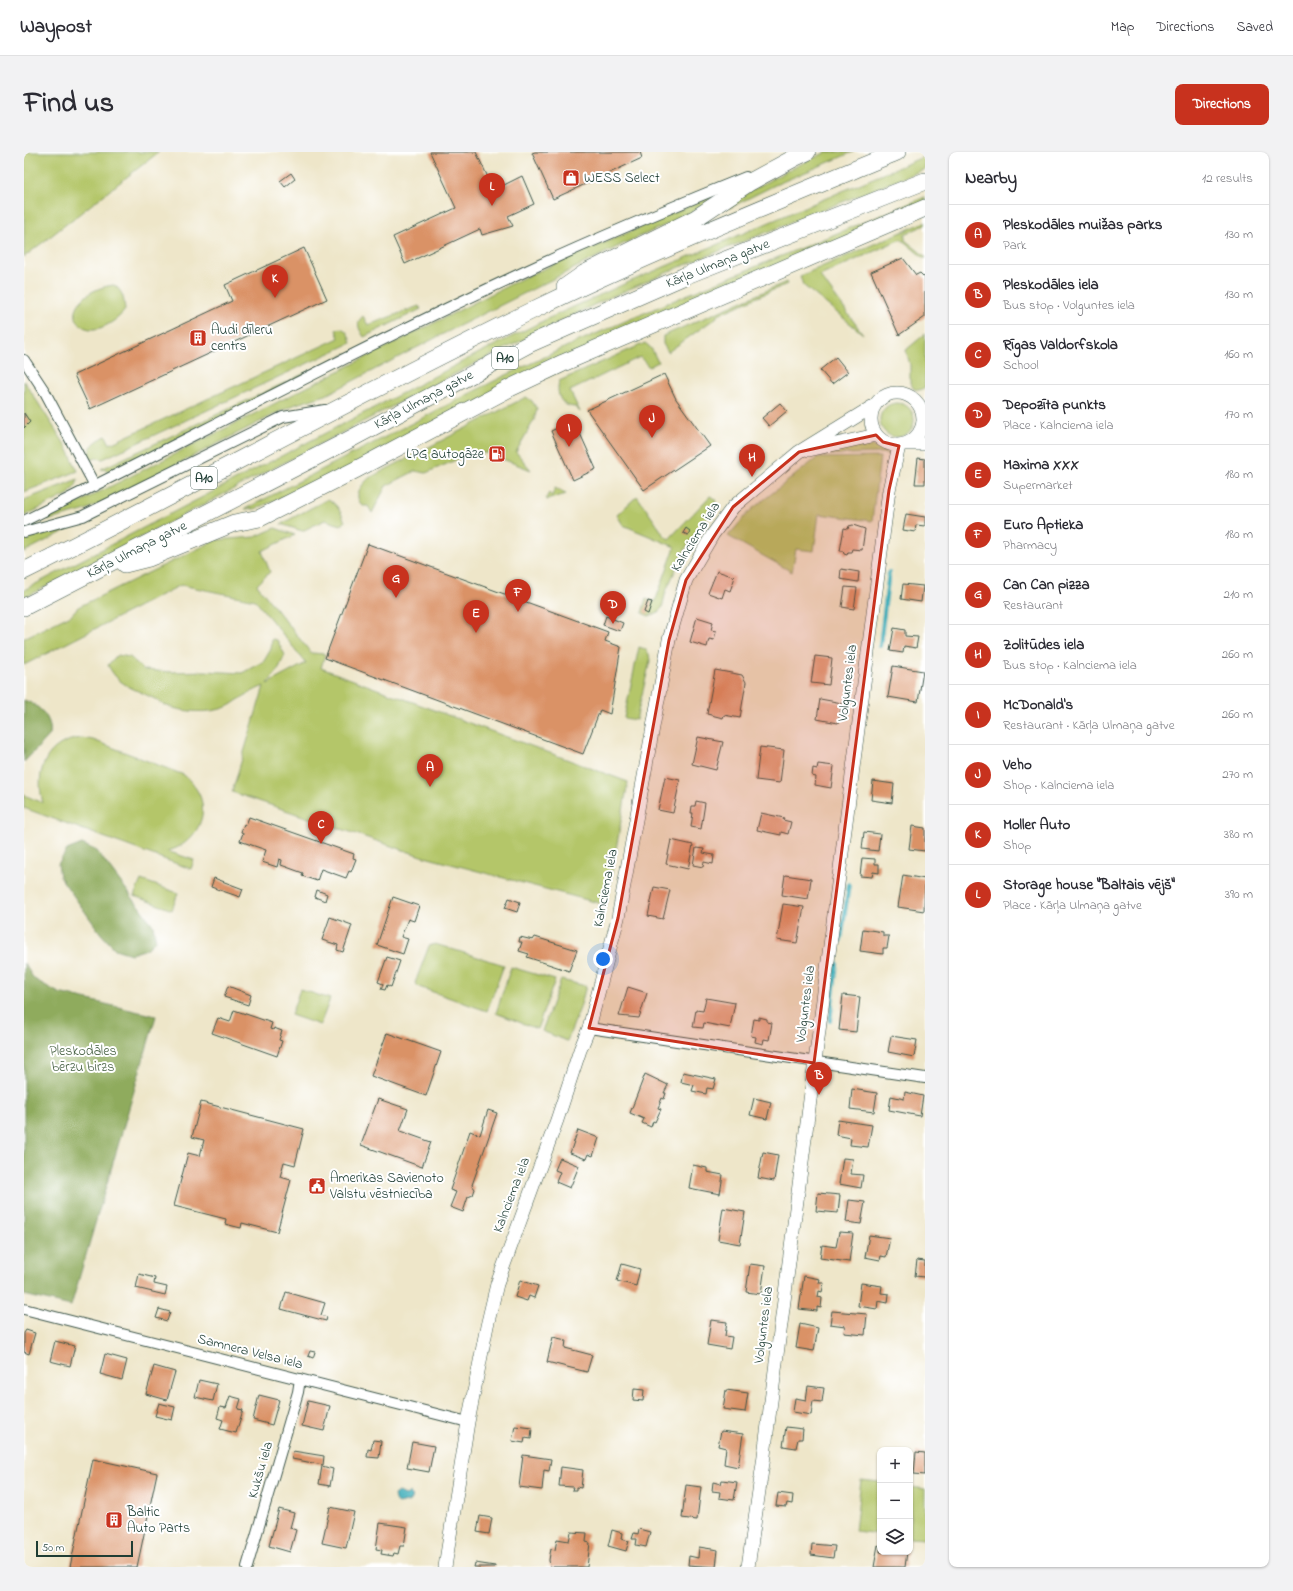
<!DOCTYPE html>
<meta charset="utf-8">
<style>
:root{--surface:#fff;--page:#f2f2f3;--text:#2b2b33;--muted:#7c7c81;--line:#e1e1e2;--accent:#c8321e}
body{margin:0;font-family:"Indie Flower",sans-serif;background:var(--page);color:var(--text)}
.controls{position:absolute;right:12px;bottom:12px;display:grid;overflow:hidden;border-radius:8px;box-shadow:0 1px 3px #0004}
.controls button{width:36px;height:36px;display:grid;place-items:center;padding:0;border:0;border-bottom:1px solid var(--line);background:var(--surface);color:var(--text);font:20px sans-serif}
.scale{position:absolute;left:12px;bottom:10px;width:97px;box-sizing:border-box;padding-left:4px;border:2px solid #1f3d34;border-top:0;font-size:11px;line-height:14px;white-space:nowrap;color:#1f3d34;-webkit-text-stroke:3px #fff;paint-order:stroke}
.you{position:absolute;left:579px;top:807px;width:14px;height:14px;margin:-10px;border:3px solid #fff;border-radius:50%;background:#1a73e8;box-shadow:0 0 0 6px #1a73e833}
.badge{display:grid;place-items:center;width:26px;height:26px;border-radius:50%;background:var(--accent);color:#fff;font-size:13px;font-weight:700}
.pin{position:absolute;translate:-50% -33px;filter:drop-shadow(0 1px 2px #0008)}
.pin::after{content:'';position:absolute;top:21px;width:14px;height:12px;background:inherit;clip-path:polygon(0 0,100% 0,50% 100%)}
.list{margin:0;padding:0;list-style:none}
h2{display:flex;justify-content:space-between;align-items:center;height:52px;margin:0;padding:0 16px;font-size:17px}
h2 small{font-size:13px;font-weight:400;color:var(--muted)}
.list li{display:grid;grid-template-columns:26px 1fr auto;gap:12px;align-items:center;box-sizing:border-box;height:60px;padding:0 16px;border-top:1px solid var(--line)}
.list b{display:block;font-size:15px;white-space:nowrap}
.list p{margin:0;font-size:13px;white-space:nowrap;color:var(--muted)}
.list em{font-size:13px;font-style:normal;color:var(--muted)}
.icon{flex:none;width:22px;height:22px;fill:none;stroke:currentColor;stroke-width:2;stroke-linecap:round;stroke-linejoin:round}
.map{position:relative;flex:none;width:901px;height:1415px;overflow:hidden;border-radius:8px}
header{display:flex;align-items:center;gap:24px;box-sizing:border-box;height:56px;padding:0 20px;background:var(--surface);border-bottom:1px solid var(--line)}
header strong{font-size:19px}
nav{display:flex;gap:22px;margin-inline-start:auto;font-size:14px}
.intro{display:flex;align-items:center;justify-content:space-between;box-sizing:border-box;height:96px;padding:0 24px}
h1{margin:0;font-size:28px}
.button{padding:10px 18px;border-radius:8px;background:var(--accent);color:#fff;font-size:14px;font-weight:700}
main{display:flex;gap:24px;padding:0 24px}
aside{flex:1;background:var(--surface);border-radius:8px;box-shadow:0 1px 3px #0004}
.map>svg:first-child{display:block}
.green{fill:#b4c669;stroke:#6a824e}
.forest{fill:#8fab5d;stroke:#577448}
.water{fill:#3dadb9;stroke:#2e7576}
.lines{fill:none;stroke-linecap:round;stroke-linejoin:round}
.stream{stroke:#3dadb9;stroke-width:4}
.building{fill:#da9266}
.minor-casing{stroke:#3e564a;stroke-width:12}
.tertiary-casing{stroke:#3e564a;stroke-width:14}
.trunk-casing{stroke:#3e564a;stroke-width:18}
.minor{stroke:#fff;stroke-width:10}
.tertiary{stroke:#fff;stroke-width:13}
.trunk{stroke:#fff;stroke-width:17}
.marked{fill:#c8321e;fill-opacity:0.2;stroke:#c8321e;stroke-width:3;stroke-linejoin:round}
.labels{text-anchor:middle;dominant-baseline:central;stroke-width:4;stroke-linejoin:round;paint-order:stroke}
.shield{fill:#fff;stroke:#627771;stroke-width:1}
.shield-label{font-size:13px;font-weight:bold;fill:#1f3d34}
.poi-label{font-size:14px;fill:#1f3d34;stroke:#fff;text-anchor:start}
.street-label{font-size:14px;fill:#1f3d34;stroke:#fff}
.park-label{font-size:14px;fill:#445f41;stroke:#fff}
</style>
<header>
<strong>Waypost</strong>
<nav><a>Map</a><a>Directions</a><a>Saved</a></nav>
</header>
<div class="intro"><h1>Find us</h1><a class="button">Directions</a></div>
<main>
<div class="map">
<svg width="901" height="1415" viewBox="0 0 901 1415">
<rect width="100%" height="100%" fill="#fff"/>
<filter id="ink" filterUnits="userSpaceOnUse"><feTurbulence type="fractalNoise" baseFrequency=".025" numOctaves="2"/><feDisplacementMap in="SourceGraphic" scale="8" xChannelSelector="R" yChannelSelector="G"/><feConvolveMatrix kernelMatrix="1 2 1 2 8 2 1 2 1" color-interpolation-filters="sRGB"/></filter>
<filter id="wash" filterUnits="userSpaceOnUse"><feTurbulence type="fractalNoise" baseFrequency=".012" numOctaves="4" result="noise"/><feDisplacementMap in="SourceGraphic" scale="16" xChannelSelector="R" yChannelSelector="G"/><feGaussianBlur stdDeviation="0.9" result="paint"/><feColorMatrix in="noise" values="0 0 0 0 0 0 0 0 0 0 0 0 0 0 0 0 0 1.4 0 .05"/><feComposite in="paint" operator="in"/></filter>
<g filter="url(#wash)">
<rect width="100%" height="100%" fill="#eee6c9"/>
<path class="green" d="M0,0H135L0,105Z
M803,0H829L751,33L705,56L703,53C736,33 768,15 803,0Z
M901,4V17L656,115L578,149L448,213L0,446V438L455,201L525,166L600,132Z
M691,43L679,53L660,65L601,91L421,181L302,243L272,252L257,259L80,350L59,359L25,368L24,366L501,125Z
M901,45V51L282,336L231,357H221L476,226L548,192L660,144Z
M901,70V73L881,82V88L901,104V107L877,87L796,124L839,182L779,133L776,124Z
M762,130L763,132L693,163V165L644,200L639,192V184Z
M90,133C99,139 100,147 101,158C95,166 87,172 76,176C55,182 43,162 59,147C66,139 79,134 90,133Z
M395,154L397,157L340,185C335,177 331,171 339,164L344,173Z
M316,176C324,178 325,184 327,191L79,307L72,306L67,308C61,296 72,289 82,284L86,292L315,186L312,178Z
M901,182V235L896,238L890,237L886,231V213L882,198Z
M621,191L627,196L634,210L625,215L616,205L546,239L556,260L552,255C536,255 532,242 535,229Z
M324,201L95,317L88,319L77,317Z
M0,229L42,294L54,319L0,340V276L6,270L0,261Z
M502,245L508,249L513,257L510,268L492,300L507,318L463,301H448L402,321L391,319L362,334L348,361L344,354H339C328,344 337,334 345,326Z
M856 268a17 17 0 1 1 34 0a17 17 0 1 1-34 0Z
M841,290L864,301L865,303L858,301L796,303L802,299Z
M856,305L848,369L795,362L790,399L772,397L768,420L704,384L728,357L793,306Z
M54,327L52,333L45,342L0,364V348Z
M531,336L542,342L523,348L522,346L525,341L528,344Z
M613,344L640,383L645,387L686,344L692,347L691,355L674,377L660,399L642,439L638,456L633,461L625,464L618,461L622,447L631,450L651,395L599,373L593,363Z
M304,347C313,352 317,360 321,370L317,373L301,368L278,379L257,372Z
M41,374V379L0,400V386Z
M251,376L271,383L238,399L246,420L233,433L287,501L301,502L297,516L604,630L582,753L397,704L208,640L240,534C230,538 220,544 211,550C195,563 161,561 143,554C137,552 132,547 127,545C108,536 94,533 84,513L93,503L106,505L120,518L149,520L181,519L218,521L240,509L247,497L248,487L253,488L261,503L253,520L243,532L282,511L231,448L157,433L0,513V486L47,463L54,455L192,388L231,385Z
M615,495L621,497L625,502L626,509L612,568L600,566Z
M58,586L69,588L160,623C168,630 176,640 178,651C182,673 164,695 143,699L170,708L167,717L0,656V643L19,651C10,620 22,589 58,586Z
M117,728L154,741L148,758L110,744Z
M411,792L480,813L463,859L395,835L391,831L405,794Z
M487,815L531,828L513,877L472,861Z
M537,828L562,834L556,856L543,889L518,879Z
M276,837L306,847L296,873L267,863Z
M837,1328L856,1330V1382L831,1379Z
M886,1335L901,1337V1387L886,1386Z"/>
<path class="forest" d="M0,548C15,553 29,566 26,583L0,610Z
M58,692L73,699L129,773L132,788L123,797L107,802L91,797L77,782L36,725L34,712L43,698Z
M0,811L10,827L35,841L132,864L47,1154L0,1143Z"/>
<path class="water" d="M374,1340L382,1343L386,1340L388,1347L384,1350L374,1352L371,1348L370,1343Z"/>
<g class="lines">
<path class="stream" d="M856,494L865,420
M817,788L825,732
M806,869L813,811"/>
</g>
<g id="blocks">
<path class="building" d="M406,0H452L470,38L498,24L510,52L484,64L489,74L458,83L456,77L381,112L369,85L432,56Z
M511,0H616L618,6L529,47L508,1Z
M267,21L271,27L261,35L256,29Z
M280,96L303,147L66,257L50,223L208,149L201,133Z
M879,106L892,123L896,121L901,126V165L875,183L847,120Z
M812,205L824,220L808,232L796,218Z
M640,222L652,247L686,294L620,338L563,258Z
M756,251L763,259L745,274L738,266Z
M0,261L6,270L0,276Z
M550,268L572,317L549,328L527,279Z
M894,306L901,307V332H891Z
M882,362L901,365V374L892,373L891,380L879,378Z
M829,373L841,377L838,398L828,397L827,400H824L823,403L820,402L819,399H816L820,376L824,377L825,374Z
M662,376L666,379L664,383L659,381Z
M344,392L584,480L581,489L597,495L586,562L576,558L559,602L301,506Z
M817,417L835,420L834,430L816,427Z
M693,419L711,425L706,439L701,437L698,446L684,441Z
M879,432L899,434L897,450L877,447Z
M821,435L833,436L830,457L818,455Z
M624,449L628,450L624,462L620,460Z
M582,464L599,471L596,479L579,473Z
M673,465L689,470L687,478L692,479L690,488L685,487L683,495L666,490Z
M870,476L881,478V484L894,485L892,496L880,494L879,501L866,499Z
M791,504L808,506L805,533L787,531Z
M869,514L899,519L894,550L864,545Z
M691,518L718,523L722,530L716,566L700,563L699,566L683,562Z
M796,547L818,551L814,571L793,567Z
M674,585L699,590L692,618L668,612Z
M736,595L760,598L756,631L732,628Z
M794,612L810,614L807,636L791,633L792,625L788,624L789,616L793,617Z
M641,625L656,628L649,661L634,658Z
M849,629L870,632L868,651L847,648Z
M672,649L681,651L677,677L667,675L669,661H667L668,654H671Z
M737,661L760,666L759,668L767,670L764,682L757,680V683L733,678Z
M225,665L330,702L329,706L332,707L327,720L325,719L322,726L297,717L293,729L278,724L279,721L257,713L258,708L255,707L253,715L238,710L242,698L216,689L219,681L217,680L220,672L222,673Z
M888,674L901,676V699L885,697Z
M840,680L856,682L854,699L838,697Z
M647,688L669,693L664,717L642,712Z
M672,696L680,697L679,701L690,703L689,712L680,710L679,715L669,713Z
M838,706L851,707V712H855V721L849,720L848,725L836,724Z
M761,723L787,727L784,747L758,743Z
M879,723L901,727L900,759L874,755Z
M190,726L219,737L216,745L187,735Z
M630,735L646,738L639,767L624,764Z
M293,738L303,742L301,749L291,745Z
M369,745L395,754L390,769L384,767L377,785L384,787L379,802L353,793Z
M485,746L496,750L493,760L481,756Z
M759,752L780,755L773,791L753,788Z
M306,765L328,773L319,800L313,798L314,793L298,788Z
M839,777L859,780V784H865L863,796H859V802L836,799Z
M496,785L509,788L511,785L553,798L545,819L503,805L505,802L495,799L498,790H495Z
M363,805L376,809L367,835L363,833L361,838L357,837L359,832L354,830Z
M204,834L227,843L224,853L200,845Z
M604,835L623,841L615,866L595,864Z
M819,843L836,845L832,880L815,878Z
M682,846L711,851L706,876L680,871L679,876L669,875L672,858L679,859Z
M210,858L248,871L246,877L249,878L250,876L258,879L255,888L258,889L253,904L188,881L194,866L206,870Z
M735,865L743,867V870L748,871L745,888L740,887L739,892L731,890L732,885L727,884L730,867L735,868Z
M363,881L417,900L402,944L347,924Z
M867,884L893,888L890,905L864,900Z
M659,920L692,927L689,937L683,936L682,942L668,939L670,933L657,930Z
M621,922L644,933L640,941H642L640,947L638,946L634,956L637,957L631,970L629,969L627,975L618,971L620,967L606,961Z
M828,937L853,941L850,960L826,957Z
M881,940L899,944L896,964L865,958L867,944L880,947Z
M730,946L747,950L743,967L726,963Z
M354,947L384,957L376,979L407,990L398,1015L337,993Z
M177,950L280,977L271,1013L260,1010L256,1025L267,1028L253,1080L218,1071L217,1076L201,1072L202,1067L150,1054L164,1001L176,1004L180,988L168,985Z
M464,958L473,961L448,1033L451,1037L449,1043L444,1045L439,1060L426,1055L432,1040L426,1038L446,979L456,983Z
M814,968L848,973L844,995L826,993L827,986L812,983Z
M554,978L575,986L569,1004L564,1002L562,1007L546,1001Z
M739,1000L754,1003L750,1029L734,1026Z
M536,1006L555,1014L546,1036L532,1030L536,1020L531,1018Z
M819,1006L829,1007L827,1022L839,1023L837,1036L815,1032Z
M669,1013L683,1016V1020L699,1023L696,1042L665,1036Z
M794,1041L816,1043L814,1061L792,1059Z
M825,1048L841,1050L837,1072L822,1070Z
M699,1056L721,1060L716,1092L694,1088Z
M815,1080L829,1081L825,1110L796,1106L798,1093L812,1095Z
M845,1083L866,1086L862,1105L857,1104L856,1108L841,1105Z
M893,1108L901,1109V1125L891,1124Z
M598,1112L616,1117L612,1134L593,1129Z
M726,1112L741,1114L737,1142L722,1140Z
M115,1122L131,1126L130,1132L143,1135L141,1143L112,1136Z
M780,1124L796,1127L795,1131H800L798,1140L795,1139L794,1145L798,1146L797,1156L793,1155V1159L775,1157Z
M496,1128L514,1134L510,1146L505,1144L503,1149L491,1145Z
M837,1131L858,1134L857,1141L865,1142L864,1151L854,1149L853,1157L834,1154Z
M262,1140L301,1151L297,1163L303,1165L302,1169L257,1157Z
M135,1157L146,1160L143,1169L132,1166Z
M808,1159L843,1162L841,1183L820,1181L821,1174L806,1172Z
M687,1168L703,1170L701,1184L708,1185L706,1197L683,1193Z
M776,1172L794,1176L790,1199L772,1196Z
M2,1178L11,1181L5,1202L0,1200V1181Z
M529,1185L542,1188L541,1196L568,1203L563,1220L523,1210Z
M31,1189L51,1194L46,1214L26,1209Z
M286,1199L291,1200L289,1206L284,1204Z
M81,1202L103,1208L98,1228L76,1222Z
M130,1214L151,1220L143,1248L122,1242Z
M175,1228L193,1232L189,1249L171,1245Z
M784,1234L800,1236L798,1250L789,1249L787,1263L769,1260L771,1246L782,1248Z
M610,1237L620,1238L619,1249L609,1248Z
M702,1238L724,1241L721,1260L699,1257Z
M235,1243L255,1248L248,1273L229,1268Z
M206,1244L217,1247L214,1257L219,1258L212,1281L196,1277L199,1268L193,1266L196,1255L202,1256Z
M284,1249L306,1254L300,1279L278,1274Z
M135,1251L151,1255L148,1268L131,1264Z
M491,1274L508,1276L507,1287L501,1286L500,1291L488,1289Z
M762,1275L779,1277L778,1287H774L772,1296L759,1294Z
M697,1279L719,1282L714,1315L700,1312L702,1296L694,1294Z
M349,1288L357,1289L355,1306L343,1305L344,1297L347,1298Z
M388,1290L410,1294L405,1320L383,1316Z
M269,1299L300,1304L299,1313L268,1307Z
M892,1300L901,1301V1323L890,1322Z
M499,1303L527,1307L525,1319L520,1318L518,1338L495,1335Z
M69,1307L133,1321L113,1415H46Z
M298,1314L309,1317L306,1334L295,1332Z
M537,1315L559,1318L557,1336L552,1335V1338H548L549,1335L535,1334Z
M698,1328L713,1330L710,1348L695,1346L696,1340L688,1339L689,1330L697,1332Z
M662,1333L677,1335L673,1368L658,1366Z
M754,1341L769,1343L768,1352L763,1351L762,1355L752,1354Z
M306,1355L330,1360L322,1396L298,1391Z
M255,1357L270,1361L266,1376L272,1378L266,1400L245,1394Z
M456,1364L468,1366L465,1382L453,1380Z
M356,1371L383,1375L380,1394H376L374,1402L370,1401L369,1404L357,1402L358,1398L352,1397Z
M615,1377L626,1380L622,1395L612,1393L613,1387H608L610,1381L614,1382Z
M588,1378L598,1381L597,1387L605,1389L602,1399L584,1394Z
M547,1380L563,1381L562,1390L566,1391L563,1415H526L525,1408L526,1402L527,1397L531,1398L533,1387L545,1389Z
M788,1392L811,1394L809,1406L787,1403Z
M854,1393L856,1394V1400H883L881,1415H850Z
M675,1395L694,1398L692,1415L664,1413L665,1404L674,1406Z
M451,1411L471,1414V1415H450Z"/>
</g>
</g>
<g filter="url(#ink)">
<use href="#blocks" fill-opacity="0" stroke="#3e564a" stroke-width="1"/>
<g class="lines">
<g class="minor-casing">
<path id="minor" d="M0,208L21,240L71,334
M0,369C167,286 331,198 500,120C573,86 648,55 722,25
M0,380L59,364L259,265L301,258
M565,876L901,926
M0,1157L444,1270
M223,1415L274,1240L276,1227"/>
</g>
<g class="tertiary-casing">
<path id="tertiary" d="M847 267a26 26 0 1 1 52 0a26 26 0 1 1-52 0Z
M883,292H901
M785,298L852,283
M421,1415L444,1270L463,1174L473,1132L533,968L556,898L565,876L576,834L594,766L645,488L662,428L689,382L709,355L775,300L851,253
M724,1415L739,1311L865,338L875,294"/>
</g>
<g class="trunk-casing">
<path id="trunk" d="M541,135L561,121L672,66L726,30L772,5L783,0
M101,412L125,406L210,371L236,366L333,317L488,235L539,211L901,56
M0,419C170,334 336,242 507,159C626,101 750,51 873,0
M0,455L317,292L505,192L663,123L901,29"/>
</g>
<use href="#minor" class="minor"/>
<use href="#tertiary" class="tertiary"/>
<use href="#trunk" class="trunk"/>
</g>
</g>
<path class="marked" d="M852,283L859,290L875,294L865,338L790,911L565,876L594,766L645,488L662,428L709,355L775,300Z"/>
<defs>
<g id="shop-square" transform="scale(0.9)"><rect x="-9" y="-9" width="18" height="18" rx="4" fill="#c8321e" stroke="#fff"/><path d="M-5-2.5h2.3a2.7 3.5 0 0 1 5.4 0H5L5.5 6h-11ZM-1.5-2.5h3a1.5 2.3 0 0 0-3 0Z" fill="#fff"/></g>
<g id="building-square" transform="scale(0.9)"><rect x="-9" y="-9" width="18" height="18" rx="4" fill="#c8321e" stroke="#fff"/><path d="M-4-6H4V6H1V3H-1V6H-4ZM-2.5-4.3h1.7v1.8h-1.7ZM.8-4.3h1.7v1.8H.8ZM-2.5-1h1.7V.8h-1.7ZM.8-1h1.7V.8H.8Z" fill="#fff"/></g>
<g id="fuel-square" transform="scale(0.9)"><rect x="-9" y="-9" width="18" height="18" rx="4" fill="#c8321e" stroke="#fff"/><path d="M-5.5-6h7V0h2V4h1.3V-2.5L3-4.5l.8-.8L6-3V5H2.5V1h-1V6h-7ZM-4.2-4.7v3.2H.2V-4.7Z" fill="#fff"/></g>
<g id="civic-square" transform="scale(0.9)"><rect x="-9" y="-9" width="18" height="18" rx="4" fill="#c8321e" stroke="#fff"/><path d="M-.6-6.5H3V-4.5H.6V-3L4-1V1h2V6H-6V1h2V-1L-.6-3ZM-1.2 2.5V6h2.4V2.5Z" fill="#fff"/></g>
</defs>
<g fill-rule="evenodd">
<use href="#shop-square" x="547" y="26"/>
<use href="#building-square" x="174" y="186"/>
<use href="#fuel-square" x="473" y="302"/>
<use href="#civic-square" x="293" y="1034"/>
<use href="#building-square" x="90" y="1368"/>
</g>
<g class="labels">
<g class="shield">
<rect x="468" y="195" width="26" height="22" rx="3"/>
<rect x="167" y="315" width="26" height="22" rx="3"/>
</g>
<g class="shield-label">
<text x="481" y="206">A10</text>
<text x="180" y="326">A10</text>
</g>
<g class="poi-label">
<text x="560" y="26">WESS Select</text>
<text x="187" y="178">Audi dīleru<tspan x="187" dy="16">centrs</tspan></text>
<text x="460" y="302" text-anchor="end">LPG autogāze</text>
<text x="306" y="1026">Amerikas Savienoto<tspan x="306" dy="16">Valstu vēstniecība</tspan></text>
<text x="103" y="1360">Baltic<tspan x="103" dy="16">Auto Parts</tspan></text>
</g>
<g class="street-label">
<text transform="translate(694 112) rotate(-22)">Kārļa Ulmaņa gatve</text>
<text transform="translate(400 248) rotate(-28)">Kārļa Ulmaņa gatve</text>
<text transform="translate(672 385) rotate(-58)">Kalnciema iela</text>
<text transform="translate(113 398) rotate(-27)">Kārļa Ulmaņa gatve</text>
<text transform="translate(824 531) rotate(-83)">Volguntes iela</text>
<text transform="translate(582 736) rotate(-79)">Kalnciema iela</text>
<text transform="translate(782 852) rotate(-83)">Volguntes iela</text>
<text transform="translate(488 1043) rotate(-69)">Kalnciema iela</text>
<text transform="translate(740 1173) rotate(-83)">Volguntes iela</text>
<text transform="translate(226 1200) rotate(14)">Samnera Velsa iela</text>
<text transform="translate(237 1318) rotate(-74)">Kukšu iela</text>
</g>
<g class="park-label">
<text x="59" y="899">Pleskodāles<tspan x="59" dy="16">bērzu birzs</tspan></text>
</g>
</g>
</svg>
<div class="controls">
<button>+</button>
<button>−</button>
<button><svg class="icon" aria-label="layers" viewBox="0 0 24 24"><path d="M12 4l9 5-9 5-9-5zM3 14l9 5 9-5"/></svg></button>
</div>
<div class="scale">50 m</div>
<div class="you"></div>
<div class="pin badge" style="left:406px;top:635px">A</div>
<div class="pin badge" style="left:795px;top:943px">B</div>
<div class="pin badge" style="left:297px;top:692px">C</div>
<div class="pin badge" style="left:589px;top:472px">D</div>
<div class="pin badge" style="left:452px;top:481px">E</div>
<div class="pin badge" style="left:494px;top:460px">F</div>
<div class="pin badge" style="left:372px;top:446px">G</div>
<div class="pin badge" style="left:728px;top:325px">H</div>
<div class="pin badge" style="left:545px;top:295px">I</div>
<div class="pin badge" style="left:628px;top:286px">J</div>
<div class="pin badge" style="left:251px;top:146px">K</div>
<div class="pin badge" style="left:468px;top:54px">L</div>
</div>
<aside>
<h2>Nearby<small>12 results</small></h2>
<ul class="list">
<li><span class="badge">A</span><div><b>Pleskodāles muižas parks</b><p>Park</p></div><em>130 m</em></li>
<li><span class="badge">B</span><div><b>Pleskodāles iela</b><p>Bus stop · Volguntes iela</p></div><em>130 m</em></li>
<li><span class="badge">C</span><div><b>Rīgas Valdorfskola</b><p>School</p></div><em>160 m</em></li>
<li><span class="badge">D</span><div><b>Depozīta punkts</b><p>Place · Kalnciema iela</p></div><em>170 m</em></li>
<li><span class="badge">E</span><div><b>Maxima XXX</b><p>Supermarket</p></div><em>180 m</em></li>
<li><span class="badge">F</span><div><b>Euro Aptieka</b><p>Pharmacy</p></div><em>180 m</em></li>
<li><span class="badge">G</span><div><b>Can Can pizza</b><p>Restaurant</p></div><em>210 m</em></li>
<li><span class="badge">H</span><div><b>Zolitūdes iela</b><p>Bus stop · Kalnciema iela</p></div><em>260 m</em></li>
<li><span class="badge">I</span><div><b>McDonald's</b><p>Restaurant · Kārļa Ulmaņa gatve</p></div><em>260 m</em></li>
<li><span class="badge">J</span><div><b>Veho</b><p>Shop · Kalnciema iela</p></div><em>270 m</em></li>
<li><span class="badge">K</span><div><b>Moller Auto</b><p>Shop</p></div><em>380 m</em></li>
<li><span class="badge">L</span><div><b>Storage house &quot;Baltais vējš&quot;</b><p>Place · Kārļa Ulmaņa gatve</p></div><em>390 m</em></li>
</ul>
</aside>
</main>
